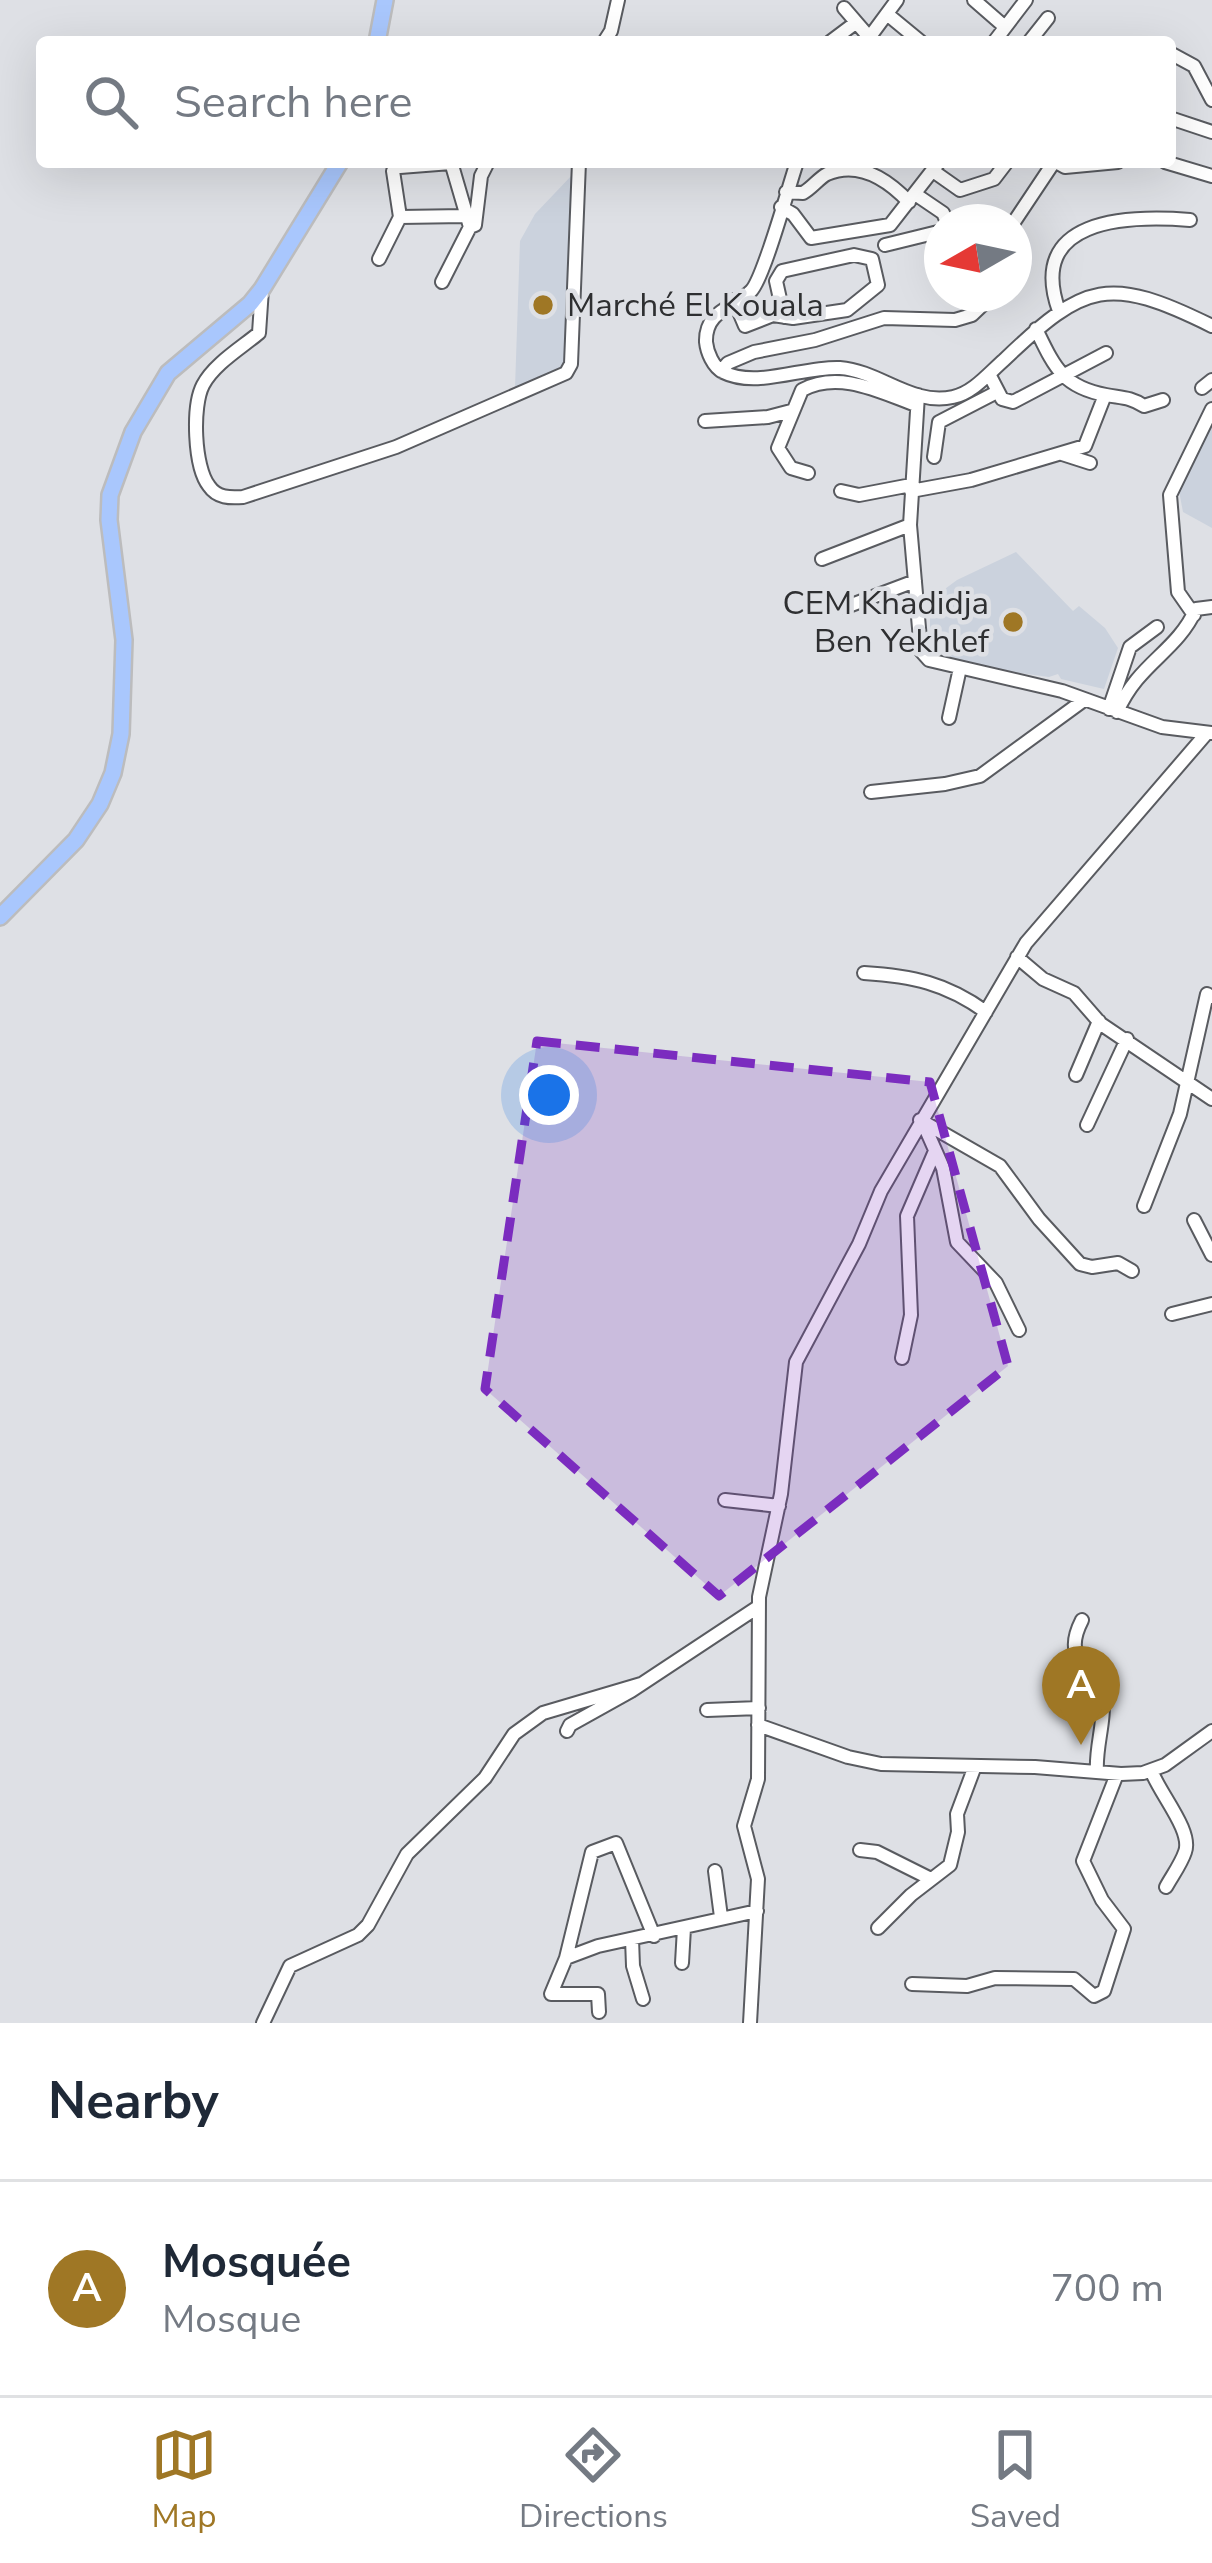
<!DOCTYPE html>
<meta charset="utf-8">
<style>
:root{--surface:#fff;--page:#f2f2f3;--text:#1f2937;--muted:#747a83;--line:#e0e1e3;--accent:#9f7725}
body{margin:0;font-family:"Nunito Sans",sans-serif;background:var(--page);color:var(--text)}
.compass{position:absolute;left:924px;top:204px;width:108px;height:108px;border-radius:50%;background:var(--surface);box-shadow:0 12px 48px #0002;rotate:261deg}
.you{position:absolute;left:549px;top:1095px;width:42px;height:42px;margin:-30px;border:9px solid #fff;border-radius:50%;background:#1a73e8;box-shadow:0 0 0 18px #1a73e833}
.badge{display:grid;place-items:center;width:78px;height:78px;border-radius:50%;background:var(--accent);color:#fff;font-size:39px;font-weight:700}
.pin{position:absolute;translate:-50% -99px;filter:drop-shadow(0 3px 6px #0008)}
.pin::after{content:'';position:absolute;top:63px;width:42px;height:36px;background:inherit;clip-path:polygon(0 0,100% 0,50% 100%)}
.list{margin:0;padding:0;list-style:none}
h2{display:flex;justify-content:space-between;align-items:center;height:156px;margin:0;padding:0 48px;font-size:51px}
h2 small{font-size:39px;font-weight:400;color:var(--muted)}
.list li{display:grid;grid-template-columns:78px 1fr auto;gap:36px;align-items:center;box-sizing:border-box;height:216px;padding:0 48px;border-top:3px solid var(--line)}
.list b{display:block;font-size:45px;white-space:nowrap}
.list p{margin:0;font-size:39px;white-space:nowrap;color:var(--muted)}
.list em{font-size:39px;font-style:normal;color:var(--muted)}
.icon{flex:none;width:66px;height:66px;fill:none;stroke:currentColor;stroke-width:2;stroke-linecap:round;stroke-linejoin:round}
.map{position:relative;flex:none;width:1212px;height:2023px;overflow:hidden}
.search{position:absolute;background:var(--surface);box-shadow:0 12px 48px #0002;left:36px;right:36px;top:36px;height:132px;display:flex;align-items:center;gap:30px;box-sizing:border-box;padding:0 42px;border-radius:12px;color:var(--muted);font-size:45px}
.sheet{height:372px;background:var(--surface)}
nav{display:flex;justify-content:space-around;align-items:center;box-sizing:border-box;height:168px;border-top:3px solid var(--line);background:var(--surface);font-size:33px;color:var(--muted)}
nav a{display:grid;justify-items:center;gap:6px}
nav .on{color:var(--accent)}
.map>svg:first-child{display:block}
.built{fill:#cbd2dd}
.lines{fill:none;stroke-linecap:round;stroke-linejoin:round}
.minor-casing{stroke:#595b60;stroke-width:16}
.major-casing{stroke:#bcbcbd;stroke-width:20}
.minor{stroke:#fff;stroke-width:12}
.major{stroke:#a9c7fd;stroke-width:15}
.marked{fill:#7b2cbf;fill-opacity:0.2;stroke:#7b2cbf;stroke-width:9;stroke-dasharray:24 15;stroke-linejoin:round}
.poi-dot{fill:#9f7725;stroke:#dee0e5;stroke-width:4.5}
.labels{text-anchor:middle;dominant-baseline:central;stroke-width:9;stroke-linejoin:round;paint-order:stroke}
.poi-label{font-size:33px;fill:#2e2f31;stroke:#dee0e5;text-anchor:start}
</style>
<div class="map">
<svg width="1212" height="2023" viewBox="0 0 1212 2023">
<rect width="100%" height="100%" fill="#dee0e5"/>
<path class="built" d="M573,174L566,368L515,388L520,241L535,214Z
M1212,419V528L1183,512L1179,491Z
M1016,552L1073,611L1079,606L1105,628L1118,648L1104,689L1061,679L1058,674L1049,677L982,668L930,650V600L957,580Z"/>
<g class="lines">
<g class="minor-casing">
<path id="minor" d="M974,0L1005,27
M844,8L869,37
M887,14L921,42
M604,42L611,31L618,0
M830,42L854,24
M866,42L897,0
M994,42L1026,0
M1029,42L1048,18
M1170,53L1194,66L1212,100
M1170,118L1212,132
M451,162L470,227L475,225L481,176L488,162
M797,162C789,185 764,278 751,291C734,308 705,310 706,342C707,352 713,367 723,372C757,389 804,366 840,368C880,371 911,406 953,397C973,393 989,373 1004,360C1085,282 1109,275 1212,326
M1056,162L1065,167L1118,162
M1165,162L1212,176
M400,167L451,163
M933,171L960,190L994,179L1007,162
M786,192L803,193C812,188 819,178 827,174C859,160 888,180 909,202
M915,194L943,213L947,222
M781,207L793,214L811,238L890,225L939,162
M400,217L465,216
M1014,222L1054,162
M885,245L942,231
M379,259L400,217L393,171
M442,282L470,227
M262,289L259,333C241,348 214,364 203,385C192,406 194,467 209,486C217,498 230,498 243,497L396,447L566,373L571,364L579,162
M734,300L745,326L773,315L793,318L847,310L878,285L872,259L854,255L782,271L776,281L784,317
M1059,311C1026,219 1125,215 1190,220
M1036,329C1054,366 1062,387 1106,395C1122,398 1130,397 1144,406L1163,400
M721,371L728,363L754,352L815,340L884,318L955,320L972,315L994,294
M989,374L1002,399L1013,402L1106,353
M1202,388L1212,380
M918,395L910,525L921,651L929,660L1062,691L1162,727L1211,733
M705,421L768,417L791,411
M1062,454L1090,463
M934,457L939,422L997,392
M808,473L791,468L778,448L802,390C839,370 880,392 916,405
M841,491L859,495L911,485
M911,491L971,480L1085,446L1105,395
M822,559L910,525
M846,607L915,581
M1194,615L1178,592L1170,495L1212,409
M1109,709L1130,647L1157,627
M1117,712C1139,662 1176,653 1196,609L1212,607
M949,718L960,668
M871,792L945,784L980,776L1084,700
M1017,957L1043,979L1074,993L1101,1024L1212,1099
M864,973C912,976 946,983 986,1012
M1076,1075L1099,1021
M920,1120L1000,1166L1039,1219L1080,1264L1092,1267L1118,1263L1132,1271
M924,1125L943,1168L957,1242L996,1283L1019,1330
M1087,1125L1127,1039
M1144,1206L1180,1114L1207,994L1212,997
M1194,1220L1212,1255
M1172,1314L1212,1304
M902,1358L911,1315L907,1216L935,1151
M725,1500L779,1506
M1082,1620C1059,1665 1098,1663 1102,1696C1106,1720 1095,1747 1097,1772
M707,1710L759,1708
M758,1725L848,1757L881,1764L1035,1767L1121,1774L1143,1773L1165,1765L1212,1731
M567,1731L570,1725L631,1691L758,1607
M1151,1770C1159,1793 1193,1831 1185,1852C1181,1864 1172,1876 1166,1887
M860,1850L877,1852L931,1879
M715,1871L721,1917
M878,1928L911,1895L950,1865L958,1832L957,1814L975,1766
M632,1939L633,1966L643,1999
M566,1958L598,1946L757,1911
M682,1963L684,1928
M912,1984L967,1986L995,1978L1074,1979L1094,1996L1104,1991L1124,1929L1102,1900L1083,1861L1117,1774
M599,2012L598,1994H551L566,1958L592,1852L616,1843L654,1936
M263,2023L290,1966L358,1935L368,1925L407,1854L485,1778L514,1734L543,1713L641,1684
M750,2023L758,1879L744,1826L758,1779L759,1597L781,1494L796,1362L859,1244L881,1191L1026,943L1206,734"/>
</g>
<g class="major-casing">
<path id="major" d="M377,42L385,0
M0,917L76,840L100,804L113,773L121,734L124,640L109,520L110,495L133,432L168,373L250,304L262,289L340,162"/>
</g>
<use href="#minor" class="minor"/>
<use href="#major" class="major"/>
</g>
<path class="marked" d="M537,1041L930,1082L1008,1366L719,1596L485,1389Z"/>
<g class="poi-dot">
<circle cx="543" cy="305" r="12"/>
<circle cx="1013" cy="622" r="12"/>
</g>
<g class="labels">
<g class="poi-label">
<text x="567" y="305">Marché El Kouala</text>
<text x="989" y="603" text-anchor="end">CEM Khadidja<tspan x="989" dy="38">Ben Yekhlef</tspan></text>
</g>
</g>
</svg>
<svg class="compass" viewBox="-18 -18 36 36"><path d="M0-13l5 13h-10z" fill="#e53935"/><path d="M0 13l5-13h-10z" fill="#747a83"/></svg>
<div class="you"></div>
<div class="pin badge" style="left:1081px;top:1745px">A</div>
<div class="search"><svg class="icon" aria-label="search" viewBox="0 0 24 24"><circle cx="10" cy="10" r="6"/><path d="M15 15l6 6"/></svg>Search here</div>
</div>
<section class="sheet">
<h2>Nearby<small></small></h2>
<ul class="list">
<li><span class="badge">A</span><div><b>Mosquée</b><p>Mosque</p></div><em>700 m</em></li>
</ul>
</section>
<nav>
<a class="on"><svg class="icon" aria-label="map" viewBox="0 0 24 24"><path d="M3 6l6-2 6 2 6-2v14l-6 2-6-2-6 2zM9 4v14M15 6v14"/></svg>Map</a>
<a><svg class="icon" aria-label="directions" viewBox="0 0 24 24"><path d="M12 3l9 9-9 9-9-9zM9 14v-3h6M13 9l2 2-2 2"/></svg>Directions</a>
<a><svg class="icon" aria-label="saved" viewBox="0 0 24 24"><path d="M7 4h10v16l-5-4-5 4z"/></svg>Saved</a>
</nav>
